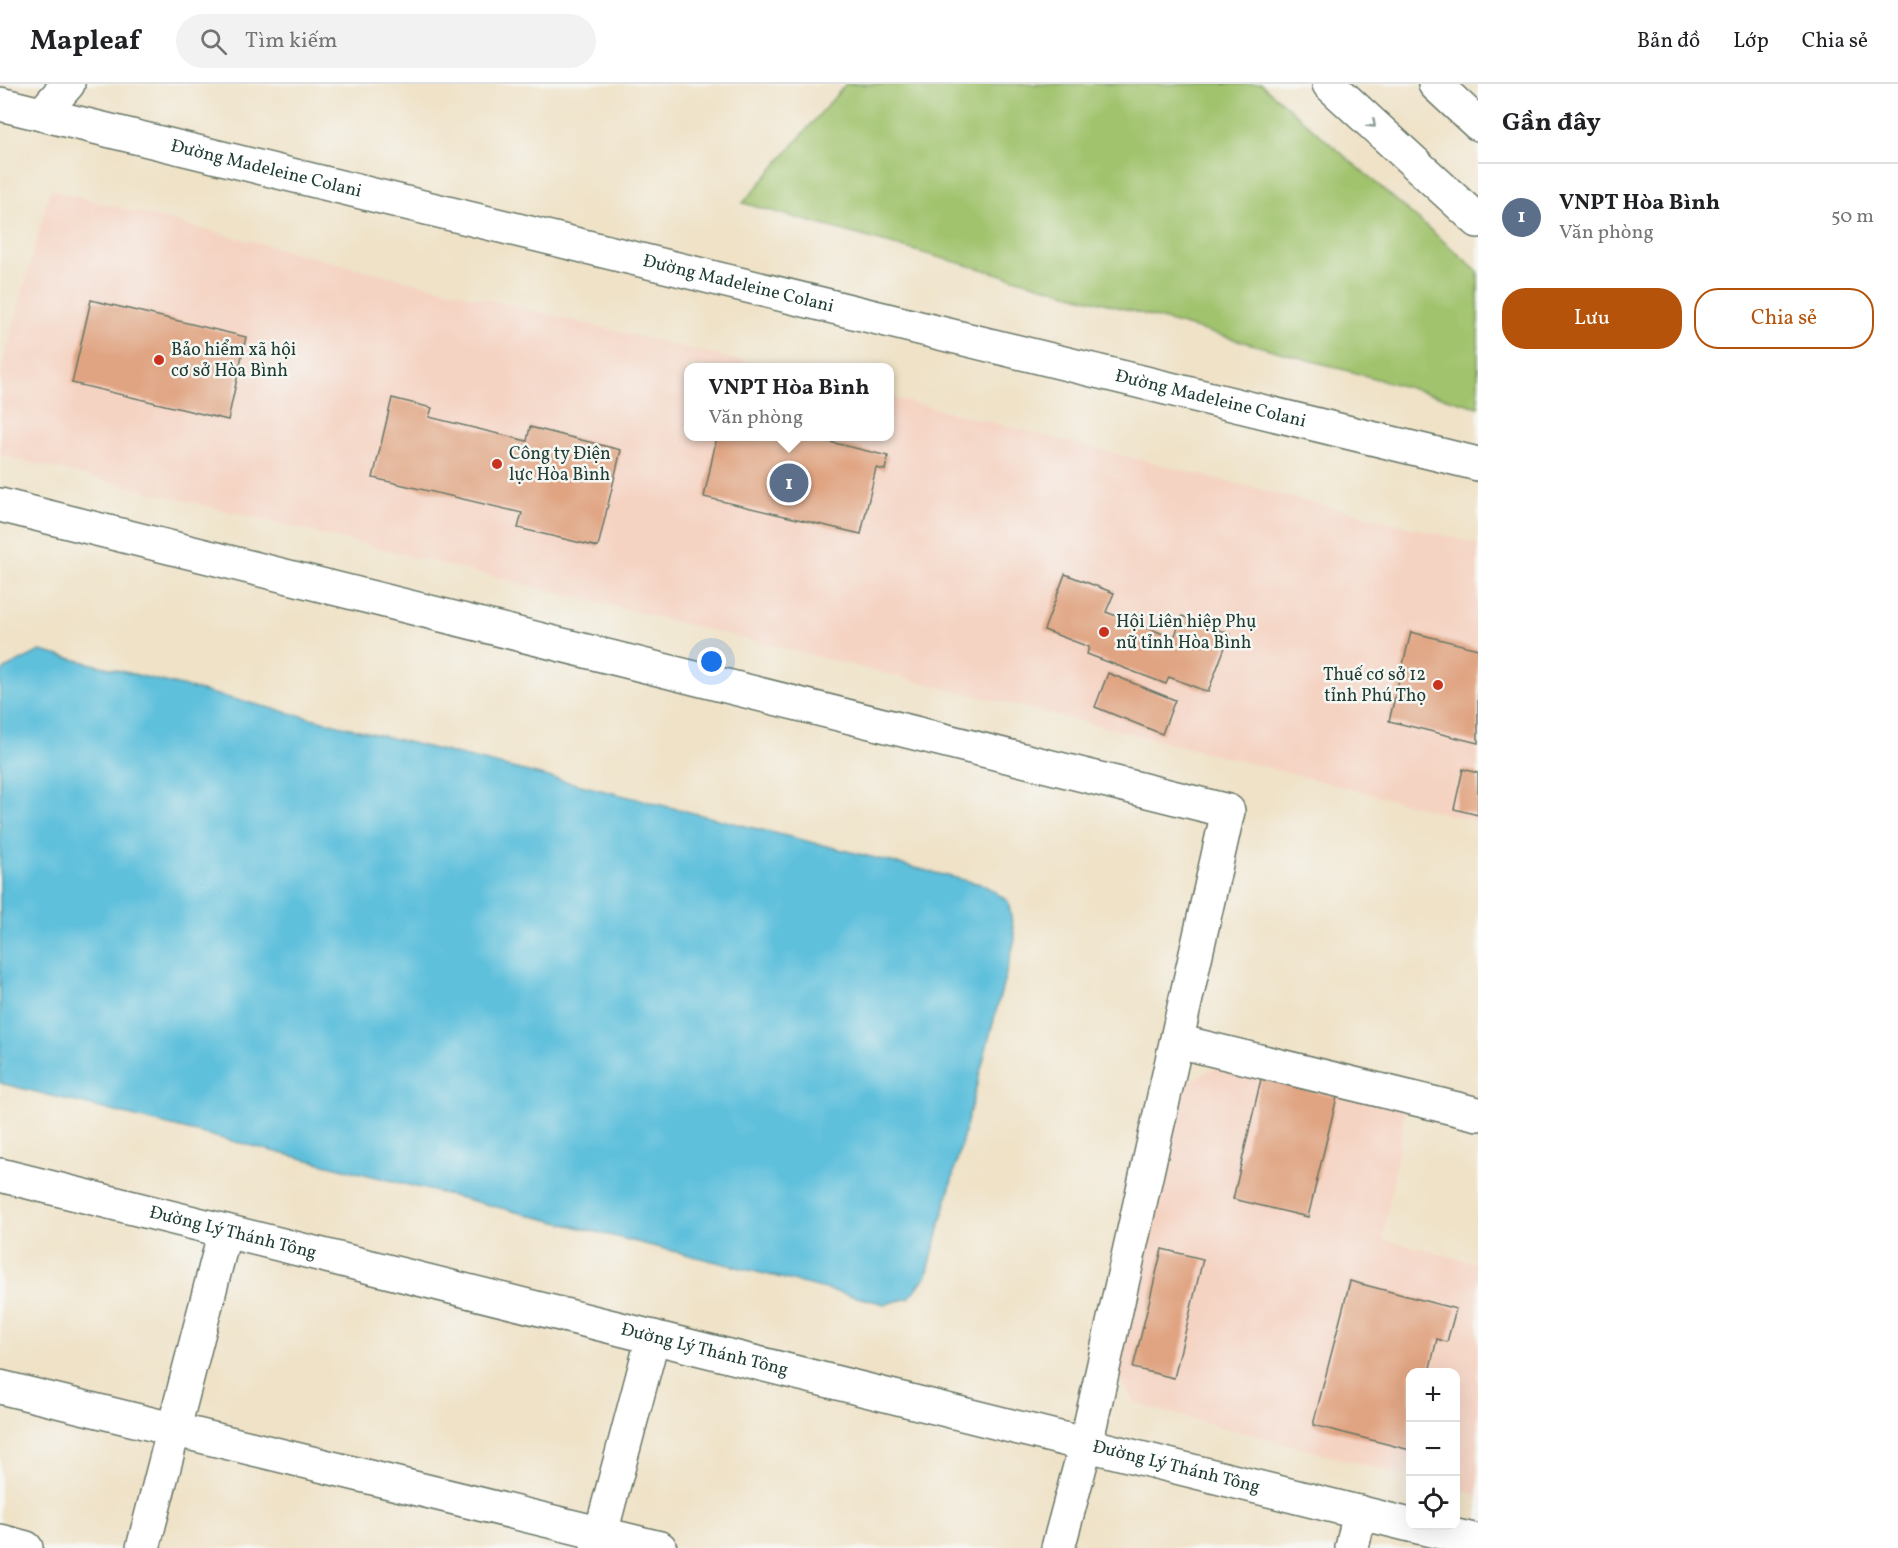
<!DOCTYPE html>
<html lang="vi">
<meta charset="utf-8">
<style>
:root{--surface:#fff;--page:#f2f2f2;--text:#202124;--muted:#757577;--line:#e0e0e0;--accent:#b45309}
body{margin:0;font-family:Vollkorn,serif;background:var(--page);color:var(--text)}
.controls{position:absolute;right:18px;bottom:18px;display:grid;overflow:hidden;border-radius:12px;box-shadow:0 6px 24px #0002}
.controls button{width:54px;height:54px;display:grid;place-items:center;padding:0;border:0;border-bottom:2px solid var(--line);background:var(--surface);color:var(--text);font:30px sans-serif}
.you{position:absolute;left:712px;top:578px;width:21px;height:21px;margin:-15px;border:4px solid #fff;border-radius:50%;background:#1a73e8;box-shadow:0 0 0 9px #1a73e833}
.badge{display:grid;place-items:center;width:39px;height:39px;border-radius:50%;background:var(--accent);color:#fff;font-size:20px;font-weight:700}
.pin{position:absolute;translate:-50% -50%;border:3px solid #fff;box-shadow:0 2px 6px #0006}
.popup{position:absolute;left:684px;top:279px;width:210px;height:78px;box-sizing:border-box;display:grid;place-content:center;border-radius:12px;background:var(--surface);filter:drop-shadow(0 2px 4px #0005);font-size:20px;white-space:nowrap;color:var(--muted)}
.popup b{font-size:22px;color:var(--text)}
.popup::after{content:'';position:absolute;left:50%;top:100%;margin-left:-12px;border:12px solid transparent;border-top-color:var(--surface)}
.list{margin:0;padding:0;list-style:none}
h2{display:flex;justify-content:space-between;align-items:center;height:78px;margin:0;padding:0 24px;font-size:26px}
h2 small{font-size:20px;font-weight:400;color:var(--muted)}
.list li{display:grid;grid-template-columns:39px 1fr auto;gap:18px;align-items:center;box-sizing:border-box;height:108px;padding:0 24px;border-top:2px solid var(--line)}
.list b{display:block;font-size:22px;white-space:nowrap}
.list p{margin:0;font-size:20px;white-space:nowrap;color:var(--muted)}
.list em{font-size:20px;font-style:normal;color:var(--muted)}
.actions{display:flex;gap:12px;padding:18px 24px}
.actions a{flex:1;padding:14px 0;border:2px solid var(--accent);border-radius:24px;text-align:center;font-size:21px;color:var(--accent)}
.actions .main{background:var(--accent);color:#fff}
.icon{flex:none;width:33px;height:33px;fill:none;stroke:currentColor;stroke-width:2;stroke-linecap:round;stroke-linejoin:round}
.map{position:relative;flex:none;width:1478px;height:1464px;overflow:hidden}
header{display:flex;align-items:center;gap:36px;box-sizing:border-box;height:84px;padding:0 30px;background:var(--surface);border-bottom:2px solid var(--line)}
header strong{font-size:28px}
nav{display:flex;gap:33px;margin-inline-start:auto;font-size:21px}
.search{width:420px;height:54px;background:var(--page);display:flex;align-items:center;gap:15px;box-sizing:border-box;padding:0 21px;border-radius:33px;color:var(--muted);font-size:22px}
main{display:flex}
aside{flex:1;background:var(--surface)}
.map>svg:first-child{display:block}
.built{fill:#f5d3c2}
.green{fill:#a1c36d;stroke:#608050;stroke-width:1.5}
.water{fill:#5ec0dc;stroke:#3e7e88;stroke-width:1.5}
.building{fill:#e0a482}
.lines{fill:none;stroke-linecap:round;stroke-linejoin:round}
.minor-casing{stroke:#687767;stroke-width:36}
.major-casing{stroke:#687767;stroke-width:36}
.minor{stroke:#fff;stroke-width:33}
.major{stroke:#fff;stroke-width:33}
.oneway{stroke:#8f9e9a}
.poi-dot{fill:#c8321e;stroke:#f6f6f2;stroke-width:2}
.labels{text-anchor:middle;dominant-baseline:central;stroke-width:5;stroke-linejoin:round;paint-order:stroke}
.street-label{font-size:18px;fill:#1f3d34;stroke:#f6f6f2}
.poi-label{font-size:18px;fill:#1f3d34;stroke:#f6f6f2;text-anchor:start}
</style>
<header>
<strong>Mapleaf</strong>
<div class="search"><svg class="icon" aria-label="search" viewBox="0 0 24 24"><circle cx="10" cy="10" r="6"/><path d="M15 15l6 6"/></svg>Tìm kiếm</div>
<nav><a>Bản đồ</a><a>Lớp</a><a>Chia sẻ</a></nav>
</header>
<main>
<div class="map">
<svg width="1478" height="1464" viewBox="0 0 1478 1464">
<rect width="100%" height="100%" fill="#f6f6f2"/>
<filter id="ink" filterUnits="userSpaceOnUse"><feTurbulence type="fractalNoise" baseFrequency=".0167" numOctaves="2"/><feDisplacementMap in="SourceGraphic" scale="12" xChannelSelector="R" yChannelSelector="G"/><feConvolveMatrix kernelMatrix="1 2 1 2 8 2 1 2 1" color-interpolation-filters="sRGB"/></filter>
<filter id="wash" filterUnits="userSpaceOnUse"><feTurbulence type="fractalNoise" baseFrequency=".008" numOctaves="4" result="noise"/><feDisplacementMap in="SourceGraphic" scale="24" xChannelSelector="R" yChannelSelector="G"/><feGaussianBlur stdDeviation="1.35" result="paint"/><feColorMatrix in="noise" values="0 0 0 0 0 0 0 0 0 0 0 0 0 0 0 0 0 1.4 0 .05"/><feComposite in="paint" operator="in"/></filter>
<g filter="url(#wash)">
<rect width="100%" height="100%" fill="#efe2c7"/>
<path class="built" d="M50,106L320,175L766,283L688,284V352H890V313L1478,460V738L1286,688L0,371V292Z
M1224,979L1406,1021L1383,1155L1478,1180V1411L1456,1405V1288H1410V1393L1136,1320L1113,1284L1181,1002Z"/>
<path class="green" d="M846,0H1261L1478,187V323L743,119Z"/>
<path class="water" d="M40,567L984,801L1008,817L1015,855L927,1191L909,1214L885,1220L0,999V591L6,584Z"/>
<g id="blocks">
<path class="building" d="M91,216L246,253L228,336L72,299Z
M392,314L432,324L429,333L527,357L530,343L621,366L598,463L518,444L522,429L373,394Z
M717,352H805L888,372L885,386L876,384L861,450L704,413Z
M1065,490L1114,509L1106,528L1174,554L1182,532L1230,550L1208,608L1169,593L1166,600L1087,570L1089,563L1044,546Z
M1411,548L1478,565V659L1389,637Z
M1108,589L1175,616L1162,650L1095,623Z
M1463,685L1478,689V731L1454,725Z
M1261,995L1337,1013L1308,1133L1233,1115Z
M1162,1165L1203,1175L1174,1294L1133,1284Z
M1350,1197L1456,1225L1447,1258L1437,1255L1429,1288H1410V1366L1313,1341Z"/>
</g>
</g>
<g filter="url(#ink)">
<use href="#blocks" fill-opacity="0" stroke="#687767" stroke-width="1.5"/>
<g class="lines">
<g class="minor-casing">
<g id="minor">
<path id="s1" d="M0,20L1478,380"/>
<path d="M42,30L68,0"/>
<path d="M0,421L1228,727L1086,1360L1058,1464"/>
<path d="M1177,957L1478,1030"/>
<path id="s2" d="M0,1091L1410,1441"/>
<path d="M0,1303L660,1464"/>
<path d="M1414,1442L1478,1457"/>
<path d="M0,1457L26,1464"/>
<path d="M143,1464L225,1147"/>
<path d="M597,1464L653,1253"/>
<path d="M1352,1464L1360,1428"/>
</g>
</g>
<g class="major-casing">
<path id="major" d="M1329,0L1478,137
M1435,0L1478,40"/>
</g>
<use href="#minor" class="minor"/>
<use href="#major" class="major"/>
</g>
<defs><path id="oneway-chevron" d="M-2-3.5L2.5 0L-2 3.5" fill="none" stroke-width="1.6" stroke-linecap="round" stroke-linejoin="round" transform="scale(1.5)"/></defs>
<use class="oneway" href="#oneway-chevron" transform="translate(1372 40) rotate(43)"/>
</g>
<g class="poi-dot">
<circle cx="159" cy="276" r="6"/>
<circle cx="497" cy="380" r="6"/>
<circle cx="1104" cy="548" r="6"/>
<circle cx="1438" cy="601" r="6"/>
</g>
<g class="labels">
<g class="street-label">
<text stroke="none"><textPath href="#s1" startOffset="274">Đường Madeleine Colani</textPath></text>
<text stroke="none"><textPath href="#s1" startOffset="760">Đường Madeleine Colani</textPath></text>
<text stroke="none"><textPath href="#s1" startOffset="1246">Đường Madeleine Colani</textPath></text>
<text stroke="none"><textPath href="#s2" startOffset="240">Đường Lý Thánh Tông</textPath></text>
<text stroke="none"><textPath href="#s2" startOffset="726">Đường Lý Thánh Tông</textPath></text>
<text stroke="none"><textPath href="#s2" startOffset="1212">Đường Lý Thánh Tông</textPath></text>
</g>
<g class="poi-label">
<text x="171" y="266">Bảo hiểm xã hội<tspan x="171" dy="21">cơ sở Hòa Bình</tspan></text>
<text x="509" y="370">Công ty Điện<tspan x="509" dy="21">lực Hòa Bình</tspan></text>
<text x="1116" y="538">Hội Liên hiệp Phụ<tspan x="1116" dy="21">nữ tỉnh Hòa Bình</tspan></text>
<text x="1426" y="591" text-anchor="end">Thuế cơ sở 12<tspan x="1426" dy="21">tỉnh Phú Thọ</tspan></text>
</g>
</g>
</svg>
<div class="controls">
<button>+</button>
<button>−</button>
<button><svg class="icon" aria-label="locate" viewBox="0 0 24 24"><circle cx="12" cy="12" r="6"/><path d="M12 2v4M12 18v4M2 12h4M18 12h4"/></svg></button>
</div>
<div class="you"></div>
<div class="pin badge" style="left:789px;top:399px;background:#5c6f8a">1</div>
<div class="popup"><b>VNPT Hòa Bình</b>Văn phòng</div>
</div>
<aside>
<h2>Gần đây<small></small></h2>
<ul class="list">
<li><span class="badge" style="background:#5c6f8a">1</span><div><b>VNPT Hòa Bình</b><p>Văn phòng</p></div><em>50 m</em></li>
</ul>
<div class="actions"><a class="main">Lưu</a><a>Chia sẻ</a></div>
</aside>
</main>
